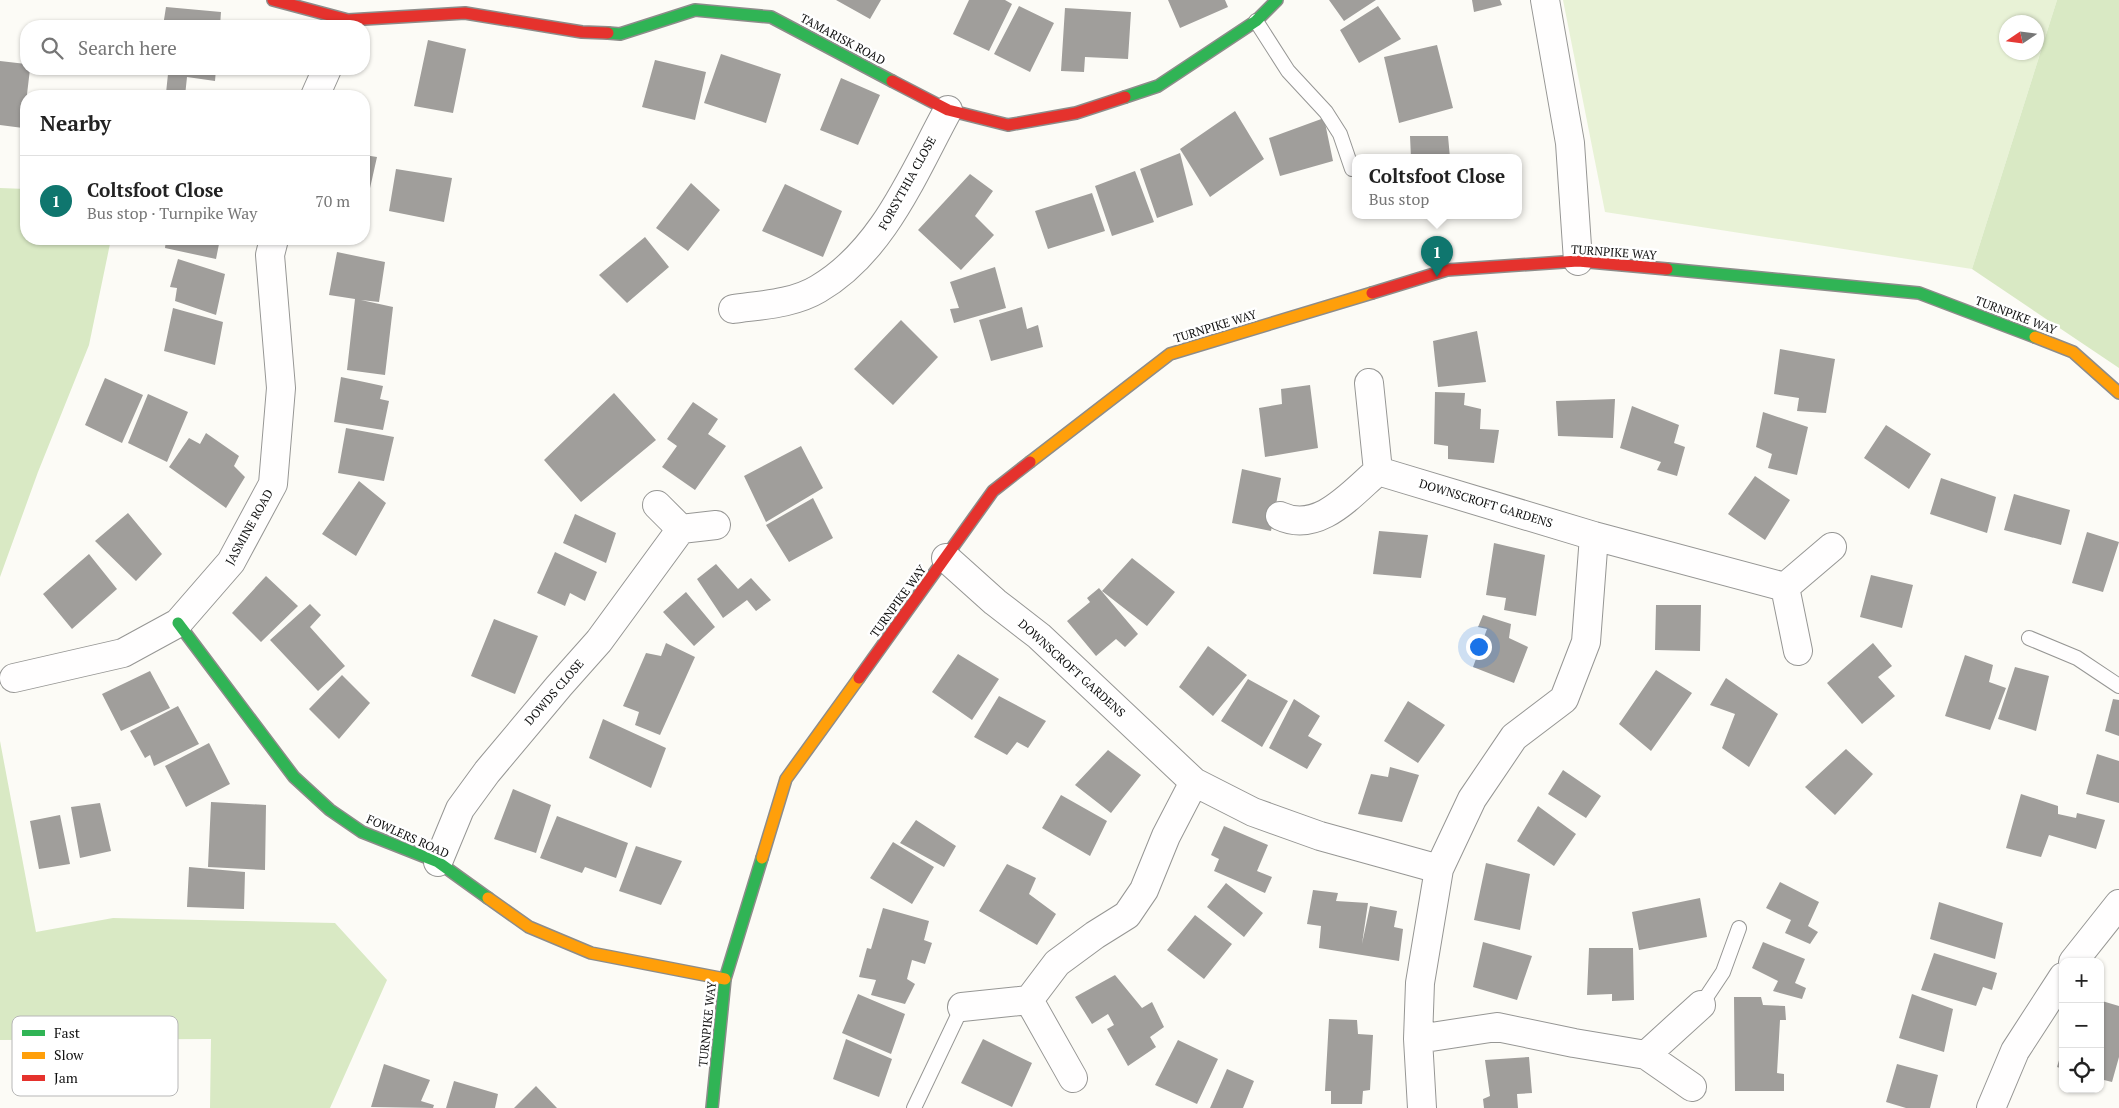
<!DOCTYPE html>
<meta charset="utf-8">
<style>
:root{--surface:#fff;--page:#f6f6f6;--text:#222;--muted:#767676;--line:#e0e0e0;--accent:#0f766e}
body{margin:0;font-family:"PT Serif",serif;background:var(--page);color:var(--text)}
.controls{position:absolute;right:15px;bottom:15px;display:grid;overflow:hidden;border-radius:10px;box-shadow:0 1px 4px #0004}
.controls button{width:45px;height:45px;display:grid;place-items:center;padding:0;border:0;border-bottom:1px solid var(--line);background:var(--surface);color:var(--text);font:25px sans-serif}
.compass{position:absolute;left:1999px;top:15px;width:45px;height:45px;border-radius:50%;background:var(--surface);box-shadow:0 1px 4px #0004;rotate:257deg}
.you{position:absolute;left:1478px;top:646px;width:18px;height:18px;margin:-12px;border:4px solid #fff;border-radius:50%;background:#1a73e8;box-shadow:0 0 0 8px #1a73e833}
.badge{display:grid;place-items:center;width:32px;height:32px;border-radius:50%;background:var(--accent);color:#fff;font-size:16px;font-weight:700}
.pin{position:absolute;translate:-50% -41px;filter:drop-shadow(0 1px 2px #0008)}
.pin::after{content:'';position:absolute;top:26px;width:18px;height:15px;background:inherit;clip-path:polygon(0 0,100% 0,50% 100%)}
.popup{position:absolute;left:1352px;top:154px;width:170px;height:65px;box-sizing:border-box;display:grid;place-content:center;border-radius:10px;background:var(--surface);filter:drop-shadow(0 1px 4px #0005);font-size:16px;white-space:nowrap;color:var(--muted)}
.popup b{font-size:19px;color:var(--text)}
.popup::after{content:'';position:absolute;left:50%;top:100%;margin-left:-10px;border:10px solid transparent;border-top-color:var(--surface)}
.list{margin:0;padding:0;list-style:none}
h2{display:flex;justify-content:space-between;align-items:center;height:65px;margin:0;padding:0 20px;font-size:21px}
h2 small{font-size:16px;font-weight:400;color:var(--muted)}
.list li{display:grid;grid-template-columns:32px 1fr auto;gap:15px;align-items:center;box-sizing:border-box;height:90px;padding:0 20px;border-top:1px solid var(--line)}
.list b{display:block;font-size:19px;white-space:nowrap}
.list p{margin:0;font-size:16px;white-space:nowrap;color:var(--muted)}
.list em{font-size:16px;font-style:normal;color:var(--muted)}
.icon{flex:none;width:28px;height:28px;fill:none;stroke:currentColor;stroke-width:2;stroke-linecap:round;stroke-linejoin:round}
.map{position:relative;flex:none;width:2119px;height:1108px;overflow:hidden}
.search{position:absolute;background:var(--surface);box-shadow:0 1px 4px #0004;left:20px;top:20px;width:350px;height:55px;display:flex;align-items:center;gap:12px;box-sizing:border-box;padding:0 18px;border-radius:20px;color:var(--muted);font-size:19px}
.panel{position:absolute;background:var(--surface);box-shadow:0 1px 4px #0004;left:20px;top:90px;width:350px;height:155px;border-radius:20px}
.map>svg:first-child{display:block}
.green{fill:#e8f2d6;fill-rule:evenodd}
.forest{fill:#d9e9c4}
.building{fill:#a09e9b}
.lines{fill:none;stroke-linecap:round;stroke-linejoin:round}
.lane-casing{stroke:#969694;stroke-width:16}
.street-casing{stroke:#969694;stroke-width:30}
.fast-casing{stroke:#8d8c8a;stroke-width:14}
.slow-casing{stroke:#8d8c8a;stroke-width:14}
.jam-casing{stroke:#8d8c8a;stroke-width:14}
.lane{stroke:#fffefe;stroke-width:14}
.street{stroke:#fffefe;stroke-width:28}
.fast{stroke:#30b455;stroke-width:11}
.slow{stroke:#ff9f0a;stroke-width:11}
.jam{stroke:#e5322d;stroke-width:11}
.labels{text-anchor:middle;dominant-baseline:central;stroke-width:5;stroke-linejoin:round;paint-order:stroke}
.street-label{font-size:12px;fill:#101010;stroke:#fff}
.key{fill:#fff;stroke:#b7b7b7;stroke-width:1}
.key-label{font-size:14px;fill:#101010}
</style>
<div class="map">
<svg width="2119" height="1108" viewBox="0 0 2119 1108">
<rect width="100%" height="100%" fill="#fcfbf6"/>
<path class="green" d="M1563,0H2057L1972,269L1605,212ZM2006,22H2036V52H2006Z"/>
<path class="forest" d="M2057,0H2119V368L1972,269Z
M0,188L26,189V239H111L89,345L38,472L0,577Z
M0,741L36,932L113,918L335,923L387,980L330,1108H210L211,1039L0,1040Z"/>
<path class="building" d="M836,0H881L870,19Z
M969,0H1005L1012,4L989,51L953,34Z
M1168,0H1225L1228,7L1180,28Z
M1329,0H1376L1344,21Z
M1472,0H1500L1502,5L1474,12Z
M1019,6L1054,23L1030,72L994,54Z
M1378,6L1401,39L1359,63L1340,30Z
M166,7L221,12L220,26H163Z
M1065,8L1131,12L1128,59L1085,57L1084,72L1061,71Z
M428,40L466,49L453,113L414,106Z
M1437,45L1453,108L1399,123L1384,57Z
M721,54L781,74L766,123L704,103Z
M655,60L706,72L695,120L642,107Z
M0,61L26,64V69H30L23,128L0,125Z
M158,69H216L215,81L187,77L185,96H159V93H166L168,74L158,73Z
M841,78L880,95L858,145L820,130Z
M1235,111L1264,159L1210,197L1180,149Z
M1324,118L1333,161L1280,176L1269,138Z
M1410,136H1448L1450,158H1411Z
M1180,153L1193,205L1157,218L1140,169Z
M364,155L377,157L366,206H364Z
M396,169L452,178L444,222L389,211Z
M1135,171L1154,222L1112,236L1095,186Z
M970,174L993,191L975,216L994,235L961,270L918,230Z
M691,183L720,210L688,251L656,228Z
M785,184L842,211L823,257L762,231Z
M1092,193L1105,231L1048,249L1035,211Z
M645,237L669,267L627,303L599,275Z
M166,239H220L216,259L165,248Z
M337,252L385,262L379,302L361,300L393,307L385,375L347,370L355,299L329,295Z
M178,259L225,274L216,315L175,301L177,288L170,287Z
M995,267L1006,308L954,323L950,309L959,308L950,282Z
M1022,307L1027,329L1038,325L1043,347L991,361L979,320Z
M173,308L223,322L215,365L164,351Z
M901,320L938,357L893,405L854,369Z
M1477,331L1486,382L1438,387L1433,341Z
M1780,349L1835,359L1826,413L1797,411L1799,398L1774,394Z
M341,377L383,386L380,399L389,401L383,430L334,422Z
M105,378L143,395L122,443L85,425Z
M1310,385L1318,448L1265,457L1259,408L1282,404L1281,389Z
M1435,392L1465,393L1464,405L1481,409L1480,429L1499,430L1494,463L1448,459V446L1434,444Z
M614,393L656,440L581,502L544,460Z
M148,394L188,412L167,462L128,443Z
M1615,399L1613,438L1558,436L1556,401Z
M693,402L718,419L708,434L726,446L695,490L662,467L677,446L667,439Z
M1632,406L1679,425L1674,443L1685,447L1677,476L1657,470L1661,462L1620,448Z
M1763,412L1808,427L1797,475L1768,468L1772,454L1756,447Z
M1886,425L1931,454L1909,489L1864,458Z
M346,428L394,437L384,481L338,473Z
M206,433L239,456L234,466L245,477L226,508L169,467L189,438L200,444Z
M801,446L823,488L766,522L744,476Z
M1242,469L1281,478L1271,531L1232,523Z
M1755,476L1790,500L1765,540L1728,514Z
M1941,478L1996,497L1987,533L1930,514Z
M359,481L386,503L356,556L322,534Z
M2014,494L2070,510L2061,545L2004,530Z
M813,498L833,538L789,562L766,525Z
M128,513L162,554L136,581L95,541Z
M575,514L616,533L606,563L563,543Z
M1379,531L1428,535L1421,578L1373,574Z
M2087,532L2119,542L2103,592L2072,583Z
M1494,543L1545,555L1536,616L1504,610L1506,598L1486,595Z
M555,552L597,572L585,601L570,593L565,606L537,593Z
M89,554L117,589L72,629L43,594Z
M1132,558L1175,592L1147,626L1102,591Z
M716,564L738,589L751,578L771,600L756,611L747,600L723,618L697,579Z
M1871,575L1913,585L1902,628L1860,617Z
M266,576L298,606L261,642L232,613Z
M1099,588L1138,634L1125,647L1116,639L1096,656L1067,621L1090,602L1087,598Z
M686,592L715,627L694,646L663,612Z
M310,604L321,615L310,627L345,666L318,691L270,640Z
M1656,605H1701L1700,651L1655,650Z
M1483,615L1511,624L1509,638L1528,647L1514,683L1473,667L1487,629L1478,627Z
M494,619L538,636L515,694L471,676Z
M666,643L695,657L660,735L635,725L639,712L623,706L646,653L661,656Z
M1873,643L1892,666L1878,677L1895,696L1862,724L1827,683Z
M1208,646L1247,675L1213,716L1179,687Z
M958,654L999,679L972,720L932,692Z
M1965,655L1993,665L1989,682L2006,688L1990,730L1945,716Z
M2015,667L2049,676L2036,731L1998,719Z
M1656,670L1692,693L1651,751L1619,724Z
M150,671L170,708L121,731L102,694Z
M342,675L370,703L339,739L309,709Z
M1726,678L1778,714L1749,767L1722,748L1735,714L1710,705Z
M1248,679L1288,701L1262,747L1221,721Z
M999,696L1046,721L1028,748L1017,742L1007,755L974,737Z
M1294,699L1320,716L1308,736L1322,744L1307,769L1269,748Z
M2113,699L2119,700V736L2105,731Z
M1408,701L1445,725L1418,763L1384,741Z
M178,706L199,744L154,766L150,755L145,758L130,731Z
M603,719L666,748L651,788L589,758Z
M209,743L230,784L186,807L165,766Z
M1846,749L1873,774L1835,815L1805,787Z
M1108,750L1141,775L1111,813L1075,785Z
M2097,754L2119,761V803L2086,794Z
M1390,767L1419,775L1402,822L1358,814L1371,774L1388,777Z
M1563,770L1601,796L1586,818L1548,794Z
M513,789L551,805L536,853L494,839Z
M2021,794L2058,806V814L2076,818L2077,813L2105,820L2096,849L2049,835L2041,857L2006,848Z
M1061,795L1107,821L1090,856L1042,828Z
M211,802L266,805L265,870L208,867Z
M100,803L111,851L80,858L71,807Z
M1538,806L1576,834L1554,866L1517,841Z
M60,815L70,864L39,869L30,821Z
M557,816L628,843L616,878L585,867L582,873L540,858Z
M916,820L956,846L944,867L900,843Z
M1224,826L1268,845L1257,871L1272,877L1265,893L1214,871L1219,859L1211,855Z
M893,842L934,867L912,904L870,878Z
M636,846L682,861L661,905L619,891Z
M1486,863L1530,874L1520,930L1474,920Z
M1007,864L1036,878L1029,894L1056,914L1037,945L979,911Z
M189,867L245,872L244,909L187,907Z
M1780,882L1819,902L1808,926L1818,932L1810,944L1785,933L1791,920L1766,908Z
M1226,883L1263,913L1244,937L1207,907Z
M1313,890L1338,893L1336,901L1368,903L1362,944L1370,906L1397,911L1394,927L1403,929L1399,961L1319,948L1321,926L1307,924Z
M1700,898L1707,937L1639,950L1632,912Z
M1939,902L2003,923L1995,959L1930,939Z
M883,908L929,921L924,940L932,943L925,964L912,960L907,979L915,984L905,1004L871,995L876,980L859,977L867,948L871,949Z
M1195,915L1232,944L1204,979L1167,950Z
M1483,942L1532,956L1517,1000L1473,987Z
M1763,942L1805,959L1795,983L1806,988L1802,999L1773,991L1778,981L1752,968Z
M1589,948H1633L1634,1000L1612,1001V994L1587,995Z
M1934,953L1997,973L1992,990L1983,987L1976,1006L1921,990Z
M1115,975L1142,1008L1152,1002L1164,1027L1150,1037L1156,1047L1128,1066L1107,1029L1114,1025L1108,1014L1092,1024L1075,997Z
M858,994L905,1014L891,1054L842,1033Z
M1912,994L1953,1009L1944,1052L1899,1038Z
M1734,997H1761L1763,1005L1785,1006L1786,1020H1780L1777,1073L1784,1074V1091H1735Z
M2102,1001L2119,1006V1057L2112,1082L2100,1079Z
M1329,1019L1357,1020L1358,1034L1373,1035L1370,1090L1363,1091L1362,1104H1331V1091H1325Z
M846,1039L892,1059L879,1097L833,1079Z
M983,1039L1032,1063L1012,1107L961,1083Z
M1178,1040L1218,1059L1197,1104L1155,1085Z
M2062,1050H2063V1069L2057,1067Z
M1529,1057L1532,1093L1517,1094L1518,1108H1484L1483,1099L1490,1096L1485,1060Z
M384,1064L430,1080L421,1101L434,1105L433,1108L371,1107Z
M1897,1064L1938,1075L1930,1108H1906L1886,1102Z
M1227,1069L1254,1081L1243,1108H1210Z
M454,1081L498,1094L495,1108H446Z
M536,1086L557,1108H514Z"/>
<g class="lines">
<g class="lane-casing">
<path id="lane" d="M1256,21L1288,71L1326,112L1340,134L1352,169
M2029,638L2077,658L2119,686
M1701,1005L1723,972L1739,928
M914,1108L962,1007"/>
</g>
<g class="street-casing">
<path id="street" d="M1545,0L1570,143L1578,261
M315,96L327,69
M733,309C761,305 793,304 818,289C883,251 913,174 948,110
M1378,471L1594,536L1785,587
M657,505L681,529L716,525
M1280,516C1319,534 1351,494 1378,471L1369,383
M946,558L995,602L1039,636L1194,782L1253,812L1320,836L1439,869
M1798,651L1785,587L1832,547
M14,678L123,653L178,623L231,562L273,484L281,388L270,255L274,239
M438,862L460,809L487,772L559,686L599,641L681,529
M2073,962L2119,904
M1029,1000L1057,963L1095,935L1127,915L1144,890L1166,836L1194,782
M962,1007L1029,1000L1073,1078
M1418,1039L1497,1027L1574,1043L1646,1055L1692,1087
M1646,1055L1701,1005
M1422,1108L1418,1039L1420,983L1439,869L1472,799L1514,737L1564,699L1586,642L1594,536
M1991,1108L2015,1051L2063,977"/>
</g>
<g class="fast-casing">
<path id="fast" d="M608,33L620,34L695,10L771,17L892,81
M1125,97L1158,86L1256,21L1277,0
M1667,269L1919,293L2035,337
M178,623L294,777L330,810L362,832L438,862L488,898
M712,1108L725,979L762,858"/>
</g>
<g class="slow-casing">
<path id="slow" d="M2035,337L2073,352L2119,393
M1030,462L1170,354L1372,293
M762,858L786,779L859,678
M488,898L529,927L591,953L725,979"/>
</g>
<g class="jam-casing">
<path id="jam" d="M273,0L348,20L465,13L582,32L608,33
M892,81L948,110L1008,125L1076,113L1125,97
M1372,293L1447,270L1578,261L1667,269
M859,678L993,491L1030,462"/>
</g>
<use href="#lane" class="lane"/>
<use href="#street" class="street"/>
<use href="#fast" class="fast"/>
<use href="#slow" class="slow"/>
<use href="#jam" class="jam"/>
</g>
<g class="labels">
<g class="street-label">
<text transform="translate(843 39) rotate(28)">TAMARISK ROAD</text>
<text transform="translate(907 183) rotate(-61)">FORSYTHIA CLOSE</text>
<text transform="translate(1614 252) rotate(4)">TURNPIKE WAY</text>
<text transform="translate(2016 315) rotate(21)">TURNPIKE WAY</text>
<text transform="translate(1215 326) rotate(-17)">TURNPIKE WAY</text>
<text transform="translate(1486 503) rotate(17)">DOWNSCROFT GARDENS</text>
<text transform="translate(249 527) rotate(-61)">JASMINE ROAD</text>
<text transform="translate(898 601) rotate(-54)">TURNPIKE WAY</text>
<text transform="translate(1072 668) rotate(42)">DOWNSCROFT GARDENS</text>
<text transform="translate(554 692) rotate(-49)">DOWDS CLOSE</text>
<text transform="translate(408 836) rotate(24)">FOWLERS ROAD</text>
<text transform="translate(707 1024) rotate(-84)">TURNPIKE WAY</text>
</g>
</g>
<rect x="12" y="1016" width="166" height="80" rx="8" class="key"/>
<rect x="22" y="1030" width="23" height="6" fill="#30b455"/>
<rect x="22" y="1052" width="23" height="7" fill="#ff9f0a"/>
<rect x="22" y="1075" width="23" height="6" fill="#e5322d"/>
<g class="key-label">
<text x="54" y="1038">Fast</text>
<text x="54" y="1060">Slow</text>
<text x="54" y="1083">Jam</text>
</g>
</svg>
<div class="controls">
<button>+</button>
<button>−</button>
<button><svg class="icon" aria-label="locate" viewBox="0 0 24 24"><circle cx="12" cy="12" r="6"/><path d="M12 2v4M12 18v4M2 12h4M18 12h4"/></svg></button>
</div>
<svg class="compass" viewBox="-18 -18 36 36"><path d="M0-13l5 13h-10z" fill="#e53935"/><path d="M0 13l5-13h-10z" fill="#767676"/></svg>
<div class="you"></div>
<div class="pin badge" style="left:1437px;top:277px">1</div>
<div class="popup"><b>Coltsfoot Close</b>Bus stop</div>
<div class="search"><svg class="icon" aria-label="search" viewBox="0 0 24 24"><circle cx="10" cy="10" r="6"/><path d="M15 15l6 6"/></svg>Search here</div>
<section class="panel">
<h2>Nearby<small></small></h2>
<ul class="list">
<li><span class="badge">1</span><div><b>Coltsfoot Close</b><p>Bus stop · Turnpike Way</p></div><em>70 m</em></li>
</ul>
</section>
</div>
